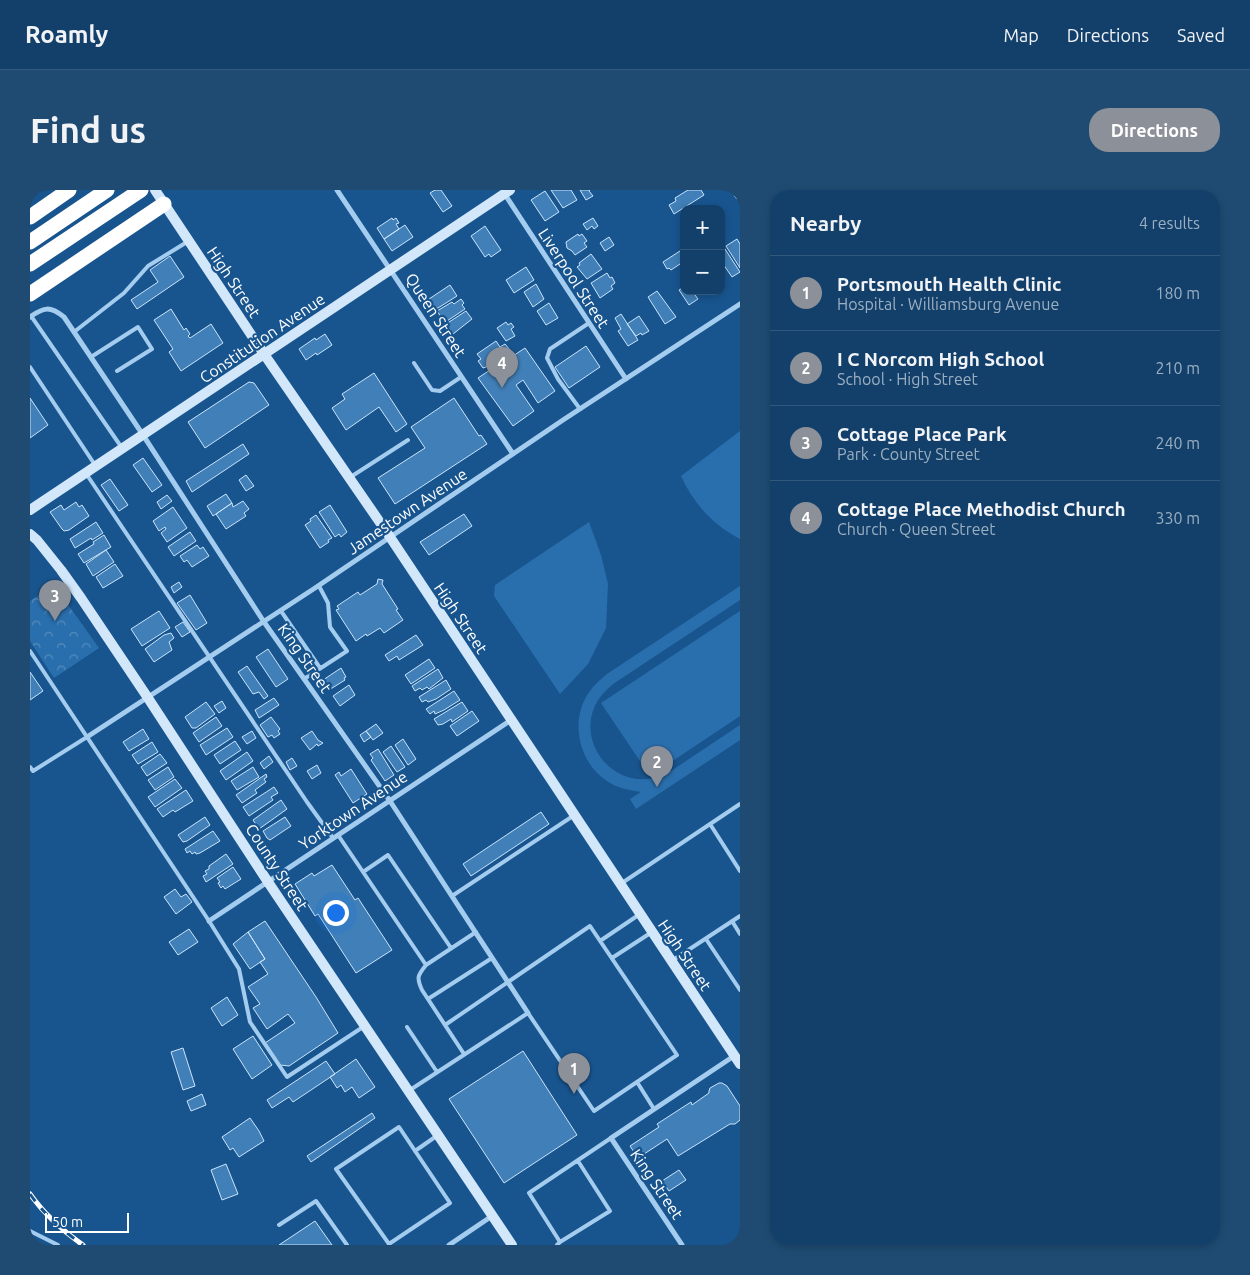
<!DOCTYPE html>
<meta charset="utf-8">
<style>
:root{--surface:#12406b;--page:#1f4b73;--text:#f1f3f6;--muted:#9cafc1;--line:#31597e;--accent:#8c9099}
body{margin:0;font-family:Ubuntu,sans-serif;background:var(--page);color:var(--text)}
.controls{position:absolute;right:15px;top:15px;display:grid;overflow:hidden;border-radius:10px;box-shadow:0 2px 8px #0003}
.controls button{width:45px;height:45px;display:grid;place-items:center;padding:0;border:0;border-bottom:1px solid var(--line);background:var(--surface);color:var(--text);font:25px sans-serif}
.scale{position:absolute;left:15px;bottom:12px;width:84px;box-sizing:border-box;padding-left:5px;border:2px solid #fff;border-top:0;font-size:14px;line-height:18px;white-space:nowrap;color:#fff;-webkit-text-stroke:4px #18558f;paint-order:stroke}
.you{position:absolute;left:305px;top:722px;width:18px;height:18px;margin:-12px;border:4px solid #fff;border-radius:50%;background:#1a73e8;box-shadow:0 0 0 8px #1a73e833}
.badge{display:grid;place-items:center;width:32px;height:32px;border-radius:50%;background:var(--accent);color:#fff;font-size:16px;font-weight:700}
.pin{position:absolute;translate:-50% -41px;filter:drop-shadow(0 1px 2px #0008)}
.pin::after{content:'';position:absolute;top:26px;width:18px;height:15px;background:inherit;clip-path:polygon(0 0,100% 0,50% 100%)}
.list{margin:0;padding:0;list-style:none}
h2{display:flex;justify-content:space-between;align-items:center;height:65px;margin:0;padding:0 20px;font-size:21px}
h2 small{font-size:16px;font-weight:400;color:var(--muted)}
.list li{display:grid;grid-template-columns:32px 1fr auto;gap:15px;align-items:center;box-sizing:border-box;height:75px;padding:0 20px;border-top:1px solid var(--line)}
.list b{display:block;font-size:19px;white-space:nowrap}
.list p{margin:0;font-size:16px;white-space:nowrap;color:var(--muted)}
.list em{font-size:16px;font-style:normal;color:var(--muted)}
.map{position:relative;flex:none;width:710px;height:1055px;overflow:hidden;border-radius:20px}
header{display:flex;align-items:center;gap:30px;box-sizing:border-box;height:70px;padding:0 25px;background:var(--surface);border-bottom:1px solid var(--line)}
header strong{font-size:24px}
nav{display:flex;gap:28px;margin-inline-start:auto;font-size:18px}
.intro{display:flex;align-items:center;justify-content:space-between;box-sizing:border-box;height:120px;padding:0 30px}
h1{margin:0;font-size:35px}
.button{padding:12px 22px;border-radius:20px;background:var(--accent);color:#fff;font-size:18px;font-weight:700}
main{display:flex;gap:30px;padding:0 30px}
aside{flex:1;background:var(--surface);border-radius:20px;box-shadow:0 2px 8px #0003}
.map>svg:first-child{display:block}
.green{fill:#2a6fad}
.park{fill:url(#park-crowns)}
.building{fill:#407fb7;stroke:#cbe4fb}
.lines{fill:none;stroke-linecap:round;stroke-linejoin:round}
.lane{stroke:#a4ccef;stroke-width:4}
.street{stroke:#a4ccef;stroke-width:5}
.secondary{stroke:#d2e7fa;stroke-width:10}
.primary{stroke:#ecf5ff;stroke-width:12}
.highway{stroke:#fff;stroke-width:15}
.rail-casing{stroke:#fff;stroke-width:5}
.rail{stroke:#18558f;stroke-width:3;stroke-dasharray:9;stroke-linecap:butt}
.labels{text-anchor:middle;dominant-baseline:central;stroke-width:4.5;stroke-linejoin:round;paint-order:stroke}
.street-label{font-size:16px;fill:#fff;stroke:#18558f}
</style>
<header>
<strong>Roamly</strong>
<nav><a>Map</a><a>Directions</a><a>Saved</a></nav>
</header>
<div class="intro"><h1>Find us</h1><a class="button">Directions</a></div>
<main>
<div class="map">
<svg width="710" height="1055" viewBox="0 0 710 1055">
<defs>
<pattern id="park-crowns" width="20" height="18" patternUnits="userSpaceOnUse" patternTransform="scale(1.25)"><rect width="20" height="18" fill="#2a6fad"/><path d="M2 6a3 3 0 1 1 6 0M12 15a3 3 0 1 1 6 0" fill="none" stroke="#558cbd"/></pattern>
</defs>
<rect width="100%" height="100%" fill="#18558f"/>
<path class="green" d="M710,241V349C682,334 664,314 651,286Z
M559,332L571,365L578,394L576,438L558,474L530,504L464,406L465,395Z
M710,396V410L583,494C575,501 568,508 564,518C549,555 583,597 623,588C630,587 635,584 641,581L710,535V550L606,619L600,609L611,602C599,600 587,598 577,591C548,572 539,529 560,501C565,494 571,489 577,484Z
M710,421V526L620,586L571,513Z"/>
<path class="park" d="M24,395L69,458L24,488L0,451V411Z"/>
<path class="building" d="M405,0H411L422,16L413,22L400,3Z
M521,0H541L547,10L533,18Z
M550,0H560L559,1L563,6L556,10Z
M658,0H671L674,5L644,24L639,15L646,11L645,8Z
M515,1L529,22L515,31L501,10Z
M362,28L363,30L366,28L369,33L366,34L369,39L354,49L347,38Z
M563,28L568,36L564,39L562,36L557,40L553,34Z
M375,35L383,47L362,61L354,49Z
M455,36L471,60L461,67L459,64L455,67L441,46Z
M548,44L549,46L552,44L557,51L554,53L557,57L545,65L542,61L537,58L536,52Z
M579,47L584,55L575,61L570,53Z
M707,49L710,54V78L696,56Z
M693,56L710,82L702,87L691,71V57Z
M650,61L654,68V80L650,74L641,80L639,78L637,79L633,72Z
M561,64L572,79L557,89L547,77L550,75L549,73Z
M140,66L154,87L107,119L101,110L128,92L120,80Z
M496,77L504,90L484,103L476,90Z
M577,83L580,88L582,87L585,93L581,96L583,99L570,108L561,93Z
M506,94L514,109L503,117L494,102Z
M420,95L427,106L408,118H405L399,109Z
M654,97V101H662L668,109L659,115L649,100Z
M627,101L646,127L635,134L618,107Z
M431,109L434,113L432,115L435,119L417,131L413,130L407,121L422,112L424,114Z
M519,113L528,128L516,135L507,121Z
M141,119L154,140L156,138L160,144L158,146L160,148L181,134L193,153L151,181L139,162L143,159L124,130Z
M436,121L442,129L423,144L416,134Z
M591,124L608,150L598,156L588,141L591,139L585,128Z
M609,126L619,141L612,145L611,143L606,146L597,134Z
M476,132L478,135L481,133L484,137L481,139L485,146L476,151L467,138Z
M295,144L302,155L287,165L286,163L276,170L269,159L285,148L286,150Z
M466,151L470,157L475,154L480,160L456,177L453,178L448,171L451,169L447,164Z
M556,156L570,177L539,198L525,177Z
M495,158L525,201L508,213L493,190L486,195L504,221L483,236L448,188L472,172L479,182L486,177L480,168Z
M344,183L377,234L366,242L349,217L316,240L302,218L315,209L312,204Z
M219,192L224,193L239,215L175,258L158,232Z
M0,208L18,235L0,248Z
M424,208L449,246L451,245L457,254L365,314L348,288L395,258L381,237Z
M213,254L219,264L162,302L156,291Z
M113,268L132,295L122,302L103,275Z
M216,285L224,296L216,301L209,290Z
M80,289L98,315L89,321L71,295Z
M196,304L202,313L183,326L177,316Z
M137,305L142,311L131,319L127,312Z
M213,311L219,319L214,323L216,326L196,339L186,324L202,313L203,317Z
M46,312L49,317L52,315L59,326L39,340L34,341L32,339L20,322L31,315L34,320Z
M300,315L317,342L311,347L309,344L305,347L289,322Z
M143,317L157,338L137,352L131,343L136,339L135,337L129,341L123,331Z
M434,324L442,336L399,365L390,352Z
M286,325L302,348L298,350L299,352L290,358L275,335L281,331L280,329Z
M66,332L73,343L62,350L61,348L45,358L40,349Z
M160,342L166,351L144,366L138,357Z
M74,345L81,357L54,373L48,364L64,354L63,352Z
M167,355L170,359L173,357L179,366L162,377L157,370L154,372L150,366Z
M76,360L84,372L63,386L56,374Z
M85,374L93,386L73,398L66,387Z
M348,389L353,390L352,394L368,419L366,420L373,430L354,443L350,438L337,446L336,444L326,451L306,420L309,419L307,416L328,402L330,405L347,394Z
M149,392L152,397L144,403L141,397Z
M160,405L177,433L166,440L147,413Z
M129,421L140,438L112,456L101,439Z
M153,432L160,442L152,447L145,437Z
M141,443L144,448L139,452L142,460L124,472L115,459L134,445Z
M386,445L393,455L369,470L367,466L359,471L355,465Z
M238,459L258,489L246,497L226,467Z
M399,469L405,478L381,494L375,485Z
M217,476L238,506L234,509L229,502L223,504L208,482Z
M311,478L316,487L314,488L315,490L299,500L293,490Z
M408,479L413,488L399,499L397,497L392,500L390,498L385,501L382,496Z
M0,482L13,501L0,510Z
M416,490L421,499L406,509L398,512L396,510L392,512L389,507Z
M319,495L325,505L310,516L303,506Z
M424,501L430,510L414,520L405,524L404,521L400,524L396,519Z
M244,508L249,515L229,528L225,520Z
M192,511L196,518L189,523L184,516Z
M176,512L185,524L166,538H162L155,527Z
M432,512L438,521L422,532L421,529L413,534L408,535L404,529Z
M442,521L449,531L427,546L420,536Z
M186,527L192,536L169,552L163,543Z
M241,527L250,539L248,541L250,544L244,548L242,545L238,547L230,535Z
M346,534L353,543L343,550L336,541Z
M197,538L203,547L176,565L170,555Z
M113,539L119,549L99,561L93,552Z
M222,541L226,548L217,554L212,547Z
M282,541L288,550L293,553L288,556L287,554L280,560L271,548Z
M336,541L341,547L334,552L330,545Z
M373,549L386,569L378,575L365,555Z
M205,551L211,560L190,574L184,565Z
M122,552L128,562L108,574L102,565Z
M361,556L375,577L367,582L353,562Z
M348,559L364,585L355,591L341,570L343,568L340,564Z
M217,562L223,571L196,590L190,581Z
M130,564L137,573L117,586L111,577Z
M239,566L243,572L234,579L230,573Z
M262,568L267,576L260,580L256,572Z
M287,575L291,583L282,589L277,581Z
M138,577L144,587L125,600L118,590Z
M223,577L229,587L207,600L201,591Z
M321,579L337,604L323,613L305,585L309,582L311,586Z
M236,584L237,587L234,589L236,592L225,600L227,603L212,613L206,605Z
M145,589L152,598L125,617L118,607Z
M244,597L248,603L241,607L243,610L219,626L213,617Z
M156,600L163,611L145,622L143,620L133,627L127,619Z
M251,610L257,619L229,639L223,630Z
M511,622L519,634L441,686L433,674Z
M175,627L180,635L157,651L153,652L148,645Z
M255,627L261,636L240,650L237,648L233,641Z
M183,641L190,651L170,663L166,664L165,662L162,664L160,661L157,663L155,659Z
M196,664L203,674L176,692L173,686L177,684L175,681L179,679V676Z
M302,675L325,710L328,708L362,760L326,783L288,724L285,726L265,694L282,683L284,686Z
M203,677L211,689L195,699L193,696L191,698L188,693L190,692L187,688Z
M145,699L151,707L156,704L162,712L146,724L134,707Z
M235,731L286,807L308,843L259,876L250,875L235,853L265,833L258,824L237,839L223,818L230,814L218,797L238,784L230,772L235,769L218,742Z
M159,739L168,752L148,765L139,752Z
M218,742L235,769L220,779L203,754Z
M197,807L208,825L192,836L181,818Z
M223,846L242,875L222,889L203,859Z
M153,858L165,896L153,900L141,862Z
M493,861L547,945L474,993L419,909Z
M326,869L345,897L329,908L322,897L315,902L311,895L307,898L300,887Z
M296,871L305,884L263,912L259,907L242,918L237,910Z
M689,893H692L697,896L710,916V930L705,934H700L648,966L637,949L608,968L600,956L629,937L627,934L661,912L662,915L679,903V901L680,898Z
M172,904L176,915L161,921L157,911Z
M342,923L345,928L281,972L277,966Z
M220,928L229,941L234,951L209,967L203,958L200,960L192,947Z
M196,974L208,1004L192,1010L181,980Z
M649,980L656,990L639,1001L632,991Z
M285,1031L302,1055H249Z"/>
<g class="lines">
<path class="lane" d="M1,126L92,258
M44,142L94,103L118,76L157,52
M61,167L108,137L122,159L87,181
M384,173L402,200L410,201L431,187
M0,177L65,275
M550,219L528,189L517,168L520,159L559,133
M57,285L277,612L303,648
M319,288L378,250
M251,421L290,478
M0,461L179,731L209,779L220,832L257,887L333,837
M274,489L317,461L300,437L298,413L289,396
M0,577L3,581L57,547
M680,634L710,681
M308,645L396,775C388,785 386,787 392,800L434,864
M333,682L358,665L421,758
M592,693L710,614
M422,706L543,626
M702,731L710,744
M676,749L710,800
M570,751L610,724
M582,768L622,742
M643,770L710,726
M396,775L446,742
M398,809L462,768
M377,837L407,882
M607,892L624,919
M380,900L498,823L564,921L647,865L560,736L415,835
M369,937L420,1013L359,1054L306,979Z
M385,961L408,945
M249,1035L286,1011L317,1055
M0,1041L28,1055
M530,1052L580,1021L548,971
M527,1055L530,1052L499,1003L581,948"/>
<path class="street" d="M307,0L483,264
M474,3L596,189
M0,127C14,117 20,116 34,127L113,245L234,432L360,611L498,823
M57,547L285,398L533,230L710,114
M179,731L481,530
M419,1055L462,1026
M652,1055L581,948L704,866"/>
<path class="secondary" d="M125,0L234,164L360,347L710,874
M0,320L480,0
M0,344L7,350L31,380L51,408L118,508L238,692L482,1055"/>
<path class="primary" d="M708,0L710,4"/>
<path class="highway" d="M0,27L39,0
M0,52L77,0
M0,74L111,0
M0,104L134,14"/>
<g class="rail-casing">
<path id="rail" d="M0,1004C14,1024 33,1041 53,1055"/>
</g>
<use href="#rail" class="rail"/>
</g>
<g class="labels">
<g class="street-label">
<text transform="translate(544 88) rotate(57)">Liverpool Street</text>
<text transform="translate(204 92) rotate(56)">High Street</text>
<text transform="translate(406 125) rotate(57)">Queen Street</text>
<text transform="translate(232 148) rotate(-34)">Constitution Avenue</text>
<text transform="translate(377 321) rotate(-34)">Jamestown Avenue</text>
<text transform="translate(431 428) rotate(56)">High Street</text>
<text transform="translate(275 468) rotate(55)">King Street</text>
<text transform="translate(323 620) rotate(-34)">Yorktown Avenue</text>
<text transform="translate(247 677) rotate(57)">County Street</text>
<text transform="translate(655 765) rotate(56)">High Street</text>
<text transform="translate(627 994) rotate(56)">King Street</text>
</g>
</g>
</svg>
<div class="controls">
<button>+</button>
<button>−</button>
</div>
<div class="scale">50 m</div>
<div class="you"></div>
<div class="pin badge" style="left:544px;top:904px">1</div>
<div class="pin badge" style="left:627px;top:597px">2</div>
<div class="pin badge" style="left:25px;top:431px">3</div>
<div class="pin badge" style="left:472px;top:198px">4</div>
</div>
<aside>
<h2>Nearby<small>4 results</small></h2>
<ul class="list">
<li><span class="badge">1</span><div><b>Portsmouth Health Clinic</b><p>Hospital · Williamsburg Avenue</p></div><em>180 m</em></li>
<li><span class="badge">2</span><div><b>I C Norcom High School</b><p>School · High Street</p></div><em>210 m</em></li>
<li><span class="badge">3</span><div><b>Cottage Place Park</b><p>Park · County Street</p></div><em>240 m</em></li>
<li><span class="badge">4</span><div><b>Cottage Place Methodist Church</b><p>Church · Queen Street</p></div><em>330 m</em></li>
</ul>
</aside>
</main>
